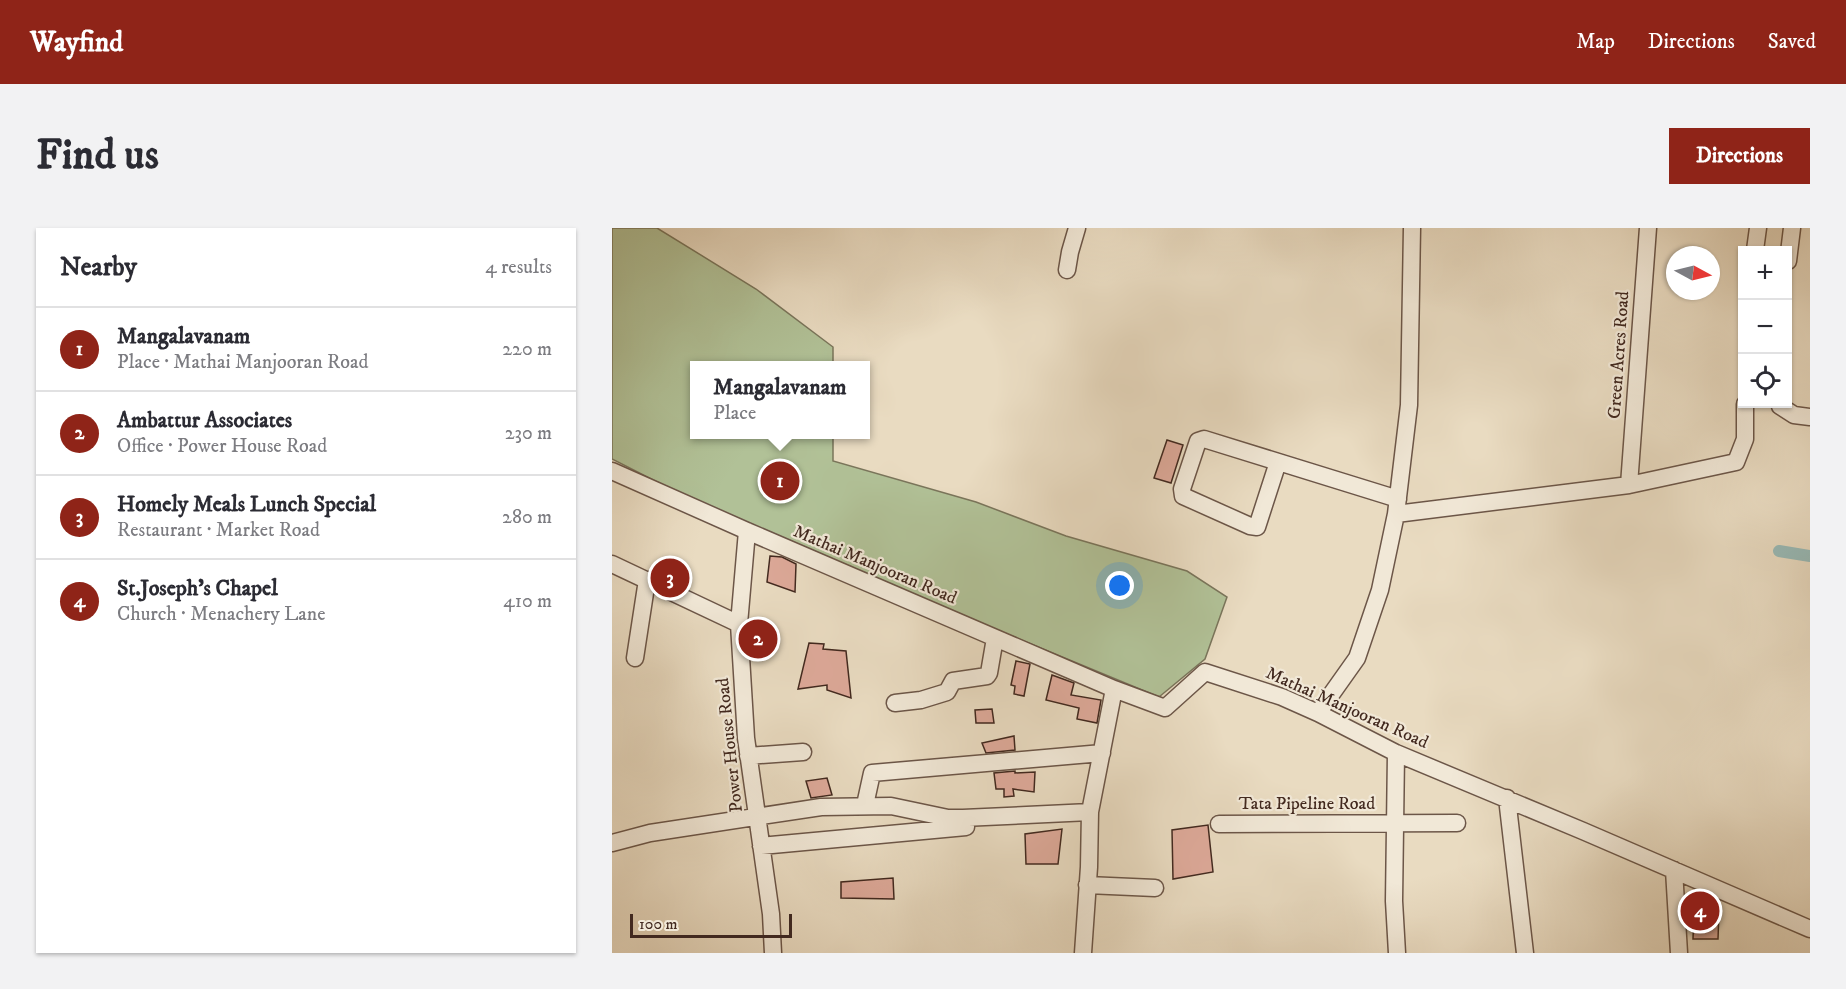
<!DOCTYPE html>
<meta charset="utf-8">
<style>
:root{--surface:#fff;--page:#f2f2f3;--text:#2b2b33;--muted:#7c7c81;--line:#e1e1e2;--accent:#8f2418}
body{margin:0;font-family:"IM FELL DW Pica",serif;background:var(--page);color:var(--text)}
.controls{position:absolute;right:18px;top:18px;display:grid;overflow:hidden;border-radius:0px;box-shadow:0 2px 4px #0004}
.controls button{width:54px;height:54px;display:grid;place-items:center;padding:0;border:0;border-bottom:2px solid var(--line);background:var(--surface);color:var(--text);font:30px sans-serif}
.compass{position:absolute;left:1054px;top:18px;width:54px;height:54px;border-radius:50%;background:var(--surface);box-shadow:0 2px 4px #0004;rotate:97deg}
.scale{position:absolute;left:18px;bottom:15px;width:162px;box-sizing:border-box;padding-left:6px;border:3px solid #42291f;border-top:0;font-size:16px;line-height:21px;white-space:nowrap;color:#42291f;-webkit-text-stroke:4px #f1e8d7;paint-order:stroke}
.you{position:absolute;left:508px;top:358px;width:21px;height:21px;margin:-15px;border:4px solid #fff;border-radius:50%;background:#1a73e8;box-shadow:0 0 0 9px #1a73e833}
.badge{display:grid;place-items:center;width:39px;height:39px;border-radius:50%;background:var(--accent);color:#fff;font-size:20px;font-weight:700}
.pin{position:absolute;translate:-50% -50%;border:3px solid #fff;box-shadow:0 2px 6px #0006}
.popup{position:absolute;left:78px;top:133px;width:180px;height:78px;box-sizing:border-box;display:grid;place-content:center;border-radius:0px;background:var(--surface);filter:drop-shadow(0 2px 4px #0005);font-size:20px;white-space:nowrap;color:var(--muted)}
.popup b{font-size:22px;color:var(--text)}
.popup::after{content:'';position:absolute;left:50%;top:100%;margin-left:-12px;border:12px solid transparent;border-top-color:var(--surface)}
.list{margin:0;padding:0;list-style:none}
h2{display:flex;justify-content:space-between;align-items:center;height:78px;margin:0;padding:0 24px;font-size:26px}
h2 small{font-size:20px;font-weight:400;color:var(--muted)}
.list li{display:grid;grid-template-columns:39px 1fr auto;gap:18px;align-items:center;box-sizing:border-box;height:84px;padding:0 24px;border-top:2px solid var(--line)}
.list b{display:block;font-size:22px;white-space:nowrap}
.list p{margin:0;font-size:20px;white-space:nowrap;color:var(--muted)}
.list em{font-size:20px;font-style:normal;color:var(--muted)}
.icon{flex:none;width:33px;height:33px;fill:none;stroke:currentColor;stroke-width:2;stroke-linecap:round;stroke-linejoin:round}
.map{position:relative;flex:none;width:1198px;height:725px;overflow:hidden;border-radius:0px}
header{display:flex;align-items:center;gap:36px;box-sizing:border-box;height:84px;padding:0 30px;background:var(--accent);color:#fff}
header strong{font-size:28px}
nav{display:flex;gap:33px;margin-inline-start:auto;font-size:21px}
.intro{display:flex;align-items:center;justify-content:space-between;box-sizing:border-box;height:144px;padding:0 36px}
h1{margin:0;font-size:42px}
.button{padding:15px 27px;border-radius:0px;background:var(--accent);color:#fff;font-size:21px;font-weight:700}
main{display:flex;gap:36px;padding:0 36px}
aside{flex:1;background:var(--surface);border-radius:0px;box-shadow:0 2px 4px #0004}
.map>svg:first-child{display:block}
.green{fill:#b1c197;stroke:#7a755b;stroke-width:1.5}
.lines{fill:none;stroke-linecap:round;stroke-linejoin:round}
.canal{stroke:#98bab7;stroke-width:12}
.building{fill:#dda999;stroke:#42291f;stroke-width:1.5}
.minor-casing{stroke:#6c5648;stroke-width:19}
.minor{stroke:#f1e8d7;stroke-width:16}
.labels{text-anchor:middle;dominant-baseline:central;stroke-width:4.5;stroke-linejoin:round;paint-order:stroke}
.street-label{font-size:18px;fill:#42291f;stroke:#f1e8d7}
</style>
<header>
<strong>Wayfind</strong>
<nav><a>Map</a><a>Directions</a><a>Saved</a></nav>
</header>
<div class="intro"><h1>Find us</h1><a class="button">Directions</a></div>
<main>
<aside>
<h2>Nearby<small>4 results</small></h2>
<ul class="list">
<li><span class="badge">1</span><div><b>Mangalavanam</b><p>Place · Mathai Manjooran Road</p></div><em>220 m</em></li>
<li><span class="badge">2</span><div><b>Ambattur Associates</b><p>Office · Power House Road</p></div><em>230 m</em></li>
<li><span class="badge">3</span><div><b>Homely Meals Lunch Special</b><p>Restaurant · Market Road</p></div><em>280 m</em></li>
<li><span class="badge">4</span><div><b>St.Joseph's Chapel</b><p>Church · Menachery Lane</p></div><em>410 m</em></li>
</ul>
</aside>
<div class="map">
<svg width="1198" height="725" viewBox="0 0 1198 725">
<rect width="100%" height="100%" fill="#e9dbc1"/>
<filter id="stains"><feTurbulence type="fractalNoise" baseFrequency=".00333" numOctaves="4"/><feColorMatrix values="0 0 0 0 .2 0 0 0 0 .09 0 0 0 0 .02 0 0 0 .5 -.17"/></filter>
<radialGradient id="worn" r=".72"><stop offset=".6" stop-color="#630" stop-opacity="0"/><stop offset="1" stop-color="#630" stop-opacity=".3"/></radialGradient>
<path class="green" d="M0,0H45L144,61L221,119V137L82,138V206L221,207V233L364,274L454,308L575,343L615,369L593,431L547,469L260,350L90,277L0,231Z"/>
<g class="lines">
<path class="canal" d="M1167,323L1198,328"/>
</g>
<path class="building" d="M555,212L571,217L559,255L542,250Z
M158,328L170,329L184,336L183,364L155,354Z
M197,415L212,416L211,421L234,423L239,470L215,462V457L186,461Z
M404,433L418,436L412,468L402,466L403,458L399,457Z
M440,447L462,455L459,467L489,472L485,495L465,491L467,480L434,472Z
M380,481L382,495H364L363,482Z
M402,508L403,522L374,525L370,515Z
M403,543V545L423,544L422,564L401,561L402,568L392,569V561H384L382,545Z
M215,550L220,567L199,570L194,553Z
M596,597L601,644L561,651L560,602Z
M450,601L446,636H414L413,606Z
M281,650L282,671L229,670V654Z
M1096,682L1107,683L1106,711H1081L1082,684Z"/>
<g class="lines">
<g class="minor-casing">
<path id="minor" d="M1143,22L1146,0
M1176,33L1180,0
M455,42L458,24L465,0
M1168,176V178L1182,187L1198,189
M666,234L645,299L638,298L571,268L570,261L586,213L592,211L786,271
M0,243L135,303L502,461L553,480L593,444L670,469L706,485L784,525L971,603L1198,701
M1017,257L1036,0
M784,286L1017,257L1124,234L1133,211V176
M135,303L127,396L134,510L159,686L161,725
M0,336L127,396
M23,430L35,352
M283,475L309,472L335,464L341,453L375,448L377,445L383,410
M706,485L745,430L768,362L784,286L797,177L800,0
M784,525L782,673L785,725
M136,528L191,524
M895,570L913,725
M253,577L260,545L490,525
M607,596L845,595
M0,615L38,605L209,579L279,578L336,590H351L478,584
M149,618L354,599
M1062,642L1067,725
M475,657L543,660
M471,725L477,639L478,584L502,461"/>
</g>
<use href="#minor" class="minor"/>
</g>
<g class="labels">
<g class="street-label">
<text transform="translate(1007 127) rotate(-86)">Green Acres Road</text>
<text transform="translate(263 337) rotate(23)">Mathai Manjooran Road</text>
<text transform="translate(735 480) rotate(24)">Mathai Manjooran Road</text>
<text transform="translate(118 517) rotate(-96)">Power House Road</text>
<text x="695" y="576">Tata Pipeline Road</text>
</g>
</g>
<rect width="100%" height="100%" filter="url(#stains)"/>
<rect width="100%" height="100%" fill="url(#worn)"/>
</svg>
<div class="controls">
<button>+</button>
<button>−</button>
<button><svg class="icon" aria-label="locate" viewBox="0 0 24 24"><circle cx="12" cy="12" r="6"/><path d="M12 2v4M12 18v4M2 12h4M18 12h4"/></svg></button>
</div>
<svg class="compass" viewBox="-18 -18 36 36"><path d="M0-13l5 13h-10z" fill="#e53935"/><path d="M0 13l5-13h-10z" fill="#7c7c81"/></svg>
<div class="scale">100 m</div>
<div class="you"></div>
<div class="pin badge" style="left:168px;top:253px">1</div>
<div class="popup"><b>Mangalavanam</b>Place</div>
<div class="pin badge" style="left:146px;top:411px">2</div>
<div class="pin badge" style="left:58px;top:350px">3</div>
<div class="pin badge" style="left:1088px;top:683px">4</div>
</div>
</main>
